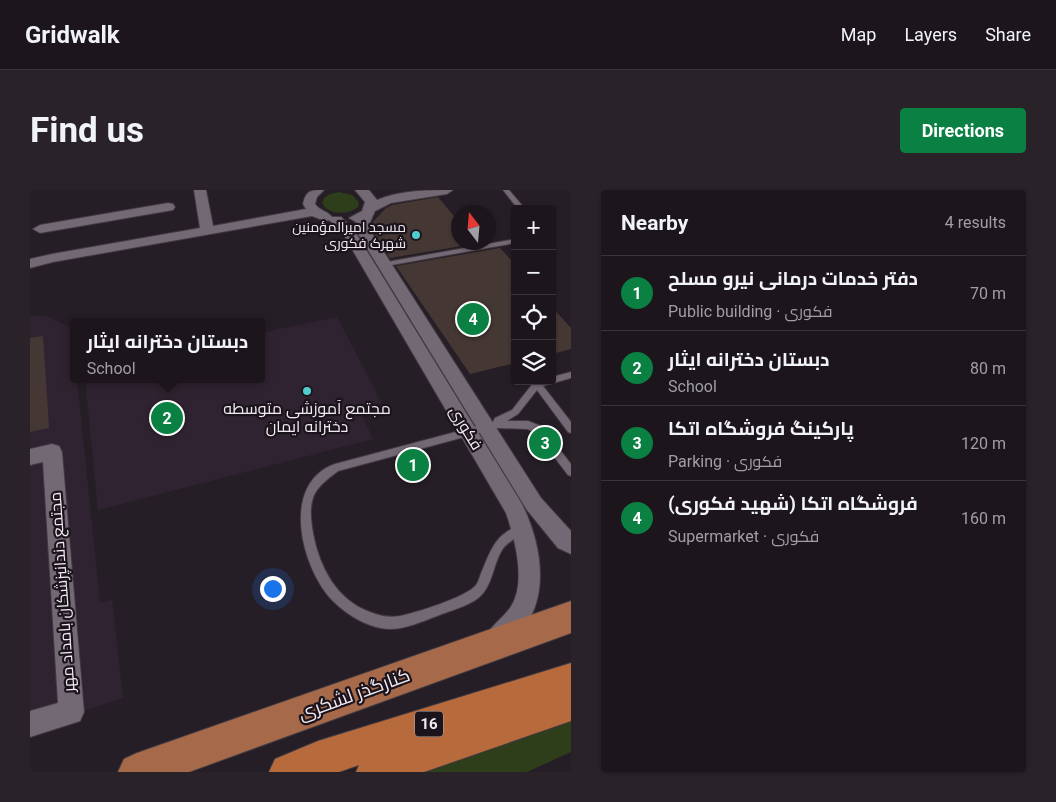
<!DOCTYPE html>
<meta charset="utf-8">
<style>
:root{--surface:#1c161c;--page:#292329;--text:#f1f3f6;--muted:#a09fa3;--line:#3a353b;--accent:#0b8043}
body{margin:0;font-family:Roboto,Cairo,sans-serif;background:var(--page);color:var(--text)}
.controls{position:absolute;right:15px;top:15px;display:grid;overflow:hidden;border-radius:5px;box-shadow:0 1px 4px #0004}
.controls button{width:45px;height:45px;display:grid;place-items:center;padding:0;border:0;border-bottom:1px solid var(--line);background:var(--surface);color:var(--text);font:25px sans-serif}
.compass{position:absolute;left:421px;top:15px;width:45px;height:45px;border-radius:50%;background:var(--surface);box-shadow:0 1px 4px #0004;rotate:344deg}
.you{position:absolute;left:242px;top:398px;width:18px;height:18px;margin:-12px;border:4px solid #fff;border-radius:50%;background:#1a73e8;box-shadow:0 0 0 8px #1a73e833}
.badge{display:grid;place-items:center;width:32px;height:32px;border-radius:50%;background:var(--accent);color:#fff;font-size:16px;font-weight:700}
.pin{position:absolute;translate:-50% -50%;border:2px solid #fff;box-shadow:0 1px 5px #0006}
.popup{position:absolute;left:40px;top:128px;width:195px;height:65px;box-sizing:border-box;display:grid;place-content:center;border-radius:5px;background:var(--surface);filter:drop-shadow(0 1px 4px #0005);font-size:16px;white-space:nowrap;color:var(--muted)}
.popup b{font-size:19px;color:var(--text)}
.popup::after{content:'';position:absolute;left:50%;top:100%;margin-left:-10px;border:10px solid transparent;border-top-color:var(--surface)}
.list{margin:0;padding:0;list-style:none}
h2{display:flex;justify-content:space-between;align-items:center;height:65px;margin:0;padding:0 20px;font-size:21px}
h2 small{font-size:16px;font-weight:400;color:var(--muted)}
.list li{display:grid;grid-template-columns:32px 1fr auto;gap:15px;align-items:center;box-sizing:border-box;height:75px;padding:0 20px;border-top:1px solid var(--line)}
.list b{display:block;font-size:19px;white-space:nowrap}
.list p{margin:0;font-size:16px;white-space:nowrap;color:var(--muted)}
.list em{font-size:16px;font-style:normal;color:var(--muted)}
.icon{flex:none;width:28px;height:28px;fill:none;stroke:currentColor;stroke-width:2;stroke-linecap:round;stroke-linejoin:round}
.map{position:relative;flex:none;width:541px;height:582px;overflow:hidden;border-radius:5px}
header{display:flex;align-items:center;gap:30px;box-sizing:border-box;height:70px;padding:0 25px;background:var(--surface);border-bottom:1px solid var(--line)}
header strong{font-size:24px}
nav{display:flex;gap:28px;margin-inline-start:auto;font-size:18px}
.intro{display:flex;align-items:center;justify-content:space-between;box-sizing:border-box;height:120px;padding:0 30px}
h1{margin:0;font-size:35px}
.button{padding:12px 22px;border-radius:5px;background:var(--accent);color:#fff;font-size:18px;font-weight:700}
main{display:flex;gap:30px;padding:0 30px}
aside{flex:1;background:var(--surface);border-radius:5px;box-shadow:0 1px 4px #0004}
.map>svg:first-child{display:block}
.built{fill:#302331}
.green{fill:#2e3d1a}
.building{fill:#453734}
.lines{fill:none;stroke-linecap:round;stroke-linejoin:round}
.service-casing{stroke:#413a41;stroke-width:2}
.minor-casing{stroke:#413a41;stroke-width:2}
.primary-casing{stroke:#413a41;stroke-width:2}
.trunk-casing{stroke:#413a41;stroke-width:2}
.service{fill:#736974;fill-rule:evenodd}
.minor{fill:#736974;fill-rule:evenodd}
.primary{fill:#a66a4a;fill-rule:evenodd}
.trunk{fill:#b76a3c;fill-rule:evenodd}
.poi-dot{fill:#52cdcd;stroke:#1c141d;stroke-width:2}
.labels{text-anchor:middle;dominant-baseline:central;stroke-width:4.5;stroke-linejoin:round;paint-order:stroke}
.far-poi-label{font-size:14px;fill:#f1ebf1;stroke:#1c141d;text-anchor:end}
.shield{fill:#1c141d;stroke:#b1aab1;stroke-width:1}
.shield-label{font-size:15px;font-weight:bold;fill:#f1ebf1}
.poi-label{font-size:16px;fill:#f1ebf1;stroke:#1c141d}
.street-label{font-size:16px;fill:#f1ebf1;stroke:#1c141d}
.near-street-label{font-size:19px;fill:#f1ebf1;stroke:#1c141d}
</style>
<header>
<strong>Gridwalk</strong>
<nav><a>Map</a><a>Layers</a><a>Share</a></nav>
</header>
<div class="intro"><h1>Find us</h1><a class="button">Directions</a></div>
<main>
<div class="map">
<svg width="541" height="582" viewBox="0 0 541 582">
<rect width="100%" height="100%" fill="#261e26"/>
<path class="built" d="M14,125L42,138L43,189H47L70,413L82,410L93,508L0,538V127Z
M307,127L352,213L329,219L343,249L68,320L55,189H231V143Z"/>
<path class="green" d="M309,2L322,5L329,12L328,17C318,25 299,26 292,13L294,8L300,4Z
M541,521V562L497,582H387Z"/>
<path class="building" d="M408,7L428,31V52H455L360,68L340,37L342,33L356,18L362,15Z
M470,58L485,74V173L440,184L366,76Z
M522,117L541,138V159L522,164Z
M13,146L19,238L0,242V148Z"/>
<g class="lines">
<g class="service-casing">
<path id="service" d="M473,0H479L495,19H488Z
M485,49V53L362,75L358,73L362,71Z
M541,182V188L513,196L541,232V243L538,242L507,200L488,224L477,231H498L511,236L541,274V286L538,285L505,242L497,239L468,238L308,281C299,288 289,295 284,305C279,317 281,331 283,343C289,376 306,410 340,422C350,426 359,428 370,426C385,423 437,407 446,395C449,391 450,385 452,381C462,357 466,344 492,334L496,336L497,339C495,345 479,349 472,360C464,373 463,390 454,402C445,415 421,420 407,426C393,431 376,439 360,439C340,439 317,425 303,411C272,380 249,294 305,274L463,232L465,228L482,220L504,192L522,191V187Z"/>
</g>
<g class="minor-casing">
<path id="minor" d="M164,0H176L183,36L276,19L273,14C276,0 281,0 294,0L287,7L285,14C290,21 298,21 302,27H311L324,40L492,314C512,355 522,411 486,447C479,454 474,459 465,463L456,460L453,451C459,437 471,430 480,418C497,394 485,349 476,323L312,42L299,30L295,31L282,26L23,72L0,78V69L22,64L170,38Z
M325,0H339L347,10C370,0 399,0 423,0L417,4L361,13L345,21L338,37L511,308L541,341V364L528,358L497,320L324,37L326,32L319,28L332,21L335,12Z
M138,13L143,14L145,17L143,20L10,43L3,39L10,35Z
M22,254L29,256L32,262L54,522L50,531L0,547V521L28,513L13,272L0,275V259Z"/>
</g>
<g class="primary-casing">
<path id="primary" d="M541,411V443L159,582H88L94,569L107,563Z"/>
</g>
<g class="trunk-casing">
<path id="trunk" d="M541,473V531L394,582H326L329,575L309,582H239L245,569L288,551Z"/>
</g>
<use href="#service" class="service"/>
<use href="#minor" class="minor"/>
<use href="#primary" class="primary"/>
<use href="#trunk" class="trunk"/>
</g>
<g class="poi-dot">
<circle cx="386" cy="45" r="5"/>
<circle cx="277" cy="201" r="5"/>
</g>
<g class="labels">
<g class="far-poi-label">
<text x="376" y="37">مسجد امیرالمؤمنین<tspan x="376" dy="16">شهرک فکوری</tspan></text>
</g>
<rect class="shield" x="385" y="521.5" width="28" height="25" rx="4"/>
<g class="shield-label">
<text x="399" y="534">16</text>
</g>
<g class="poi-label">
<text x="277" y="218">مجتمع آموزشی متوسطه<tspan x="277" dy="18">دخترانه ایمان</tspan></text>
</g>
<g class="street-label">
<text transform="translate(436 238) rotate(59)">فکوری</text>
<text transform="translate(32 402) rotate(-94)">مجتمع دندانپزشکان بامداد مهر</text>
</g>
<g class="near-street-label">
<text transform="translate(324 504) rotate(-20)">کنارگذر لشکری</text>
</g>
</g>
</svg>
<div class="controls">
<button>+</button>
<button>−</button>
<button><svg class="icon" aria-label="locate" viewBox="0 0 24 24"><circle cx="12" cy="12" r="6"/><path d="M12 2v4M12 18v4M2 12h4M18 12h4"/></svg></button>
<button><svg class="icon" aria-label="layers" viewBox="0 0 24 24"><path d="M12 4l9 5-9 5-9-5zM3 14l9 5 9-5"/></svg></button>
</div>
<svg class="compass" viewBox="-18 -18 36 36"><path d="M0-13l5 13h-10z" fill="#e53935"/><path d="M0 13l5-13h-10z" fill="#a09fa3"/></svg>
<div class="you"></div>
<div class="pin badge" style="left:383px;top:275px">1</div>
<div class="pin badge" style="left:137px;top:228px">2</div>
<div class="popup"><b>دبستان دخترانه ایثار</b>School</div>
<div class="pin badge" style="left:515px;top:253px">3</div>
<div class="pin badge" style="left:443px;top:129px">4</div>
</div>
<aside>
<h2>Nearby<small>4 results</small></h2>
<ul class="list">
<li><span class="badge">1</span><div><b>دفتر خدمات درمانی نیرو مسلح</b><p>Public building · فکوری</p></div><em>70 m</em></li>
<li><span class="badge">2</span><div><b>دبستان دخترانه ایثار</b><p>School</p></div><em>80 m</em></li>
<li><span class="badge">3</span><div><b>پارکینگ فروشگاه اتکا</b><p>Parking · فکوری</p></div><em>120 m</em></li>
<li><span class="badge">4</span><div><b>فروشگاه اتکا (شهید فکوری)</b><p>Supermarket · فکوری</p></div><em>160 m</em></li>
</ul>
</aside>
</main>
